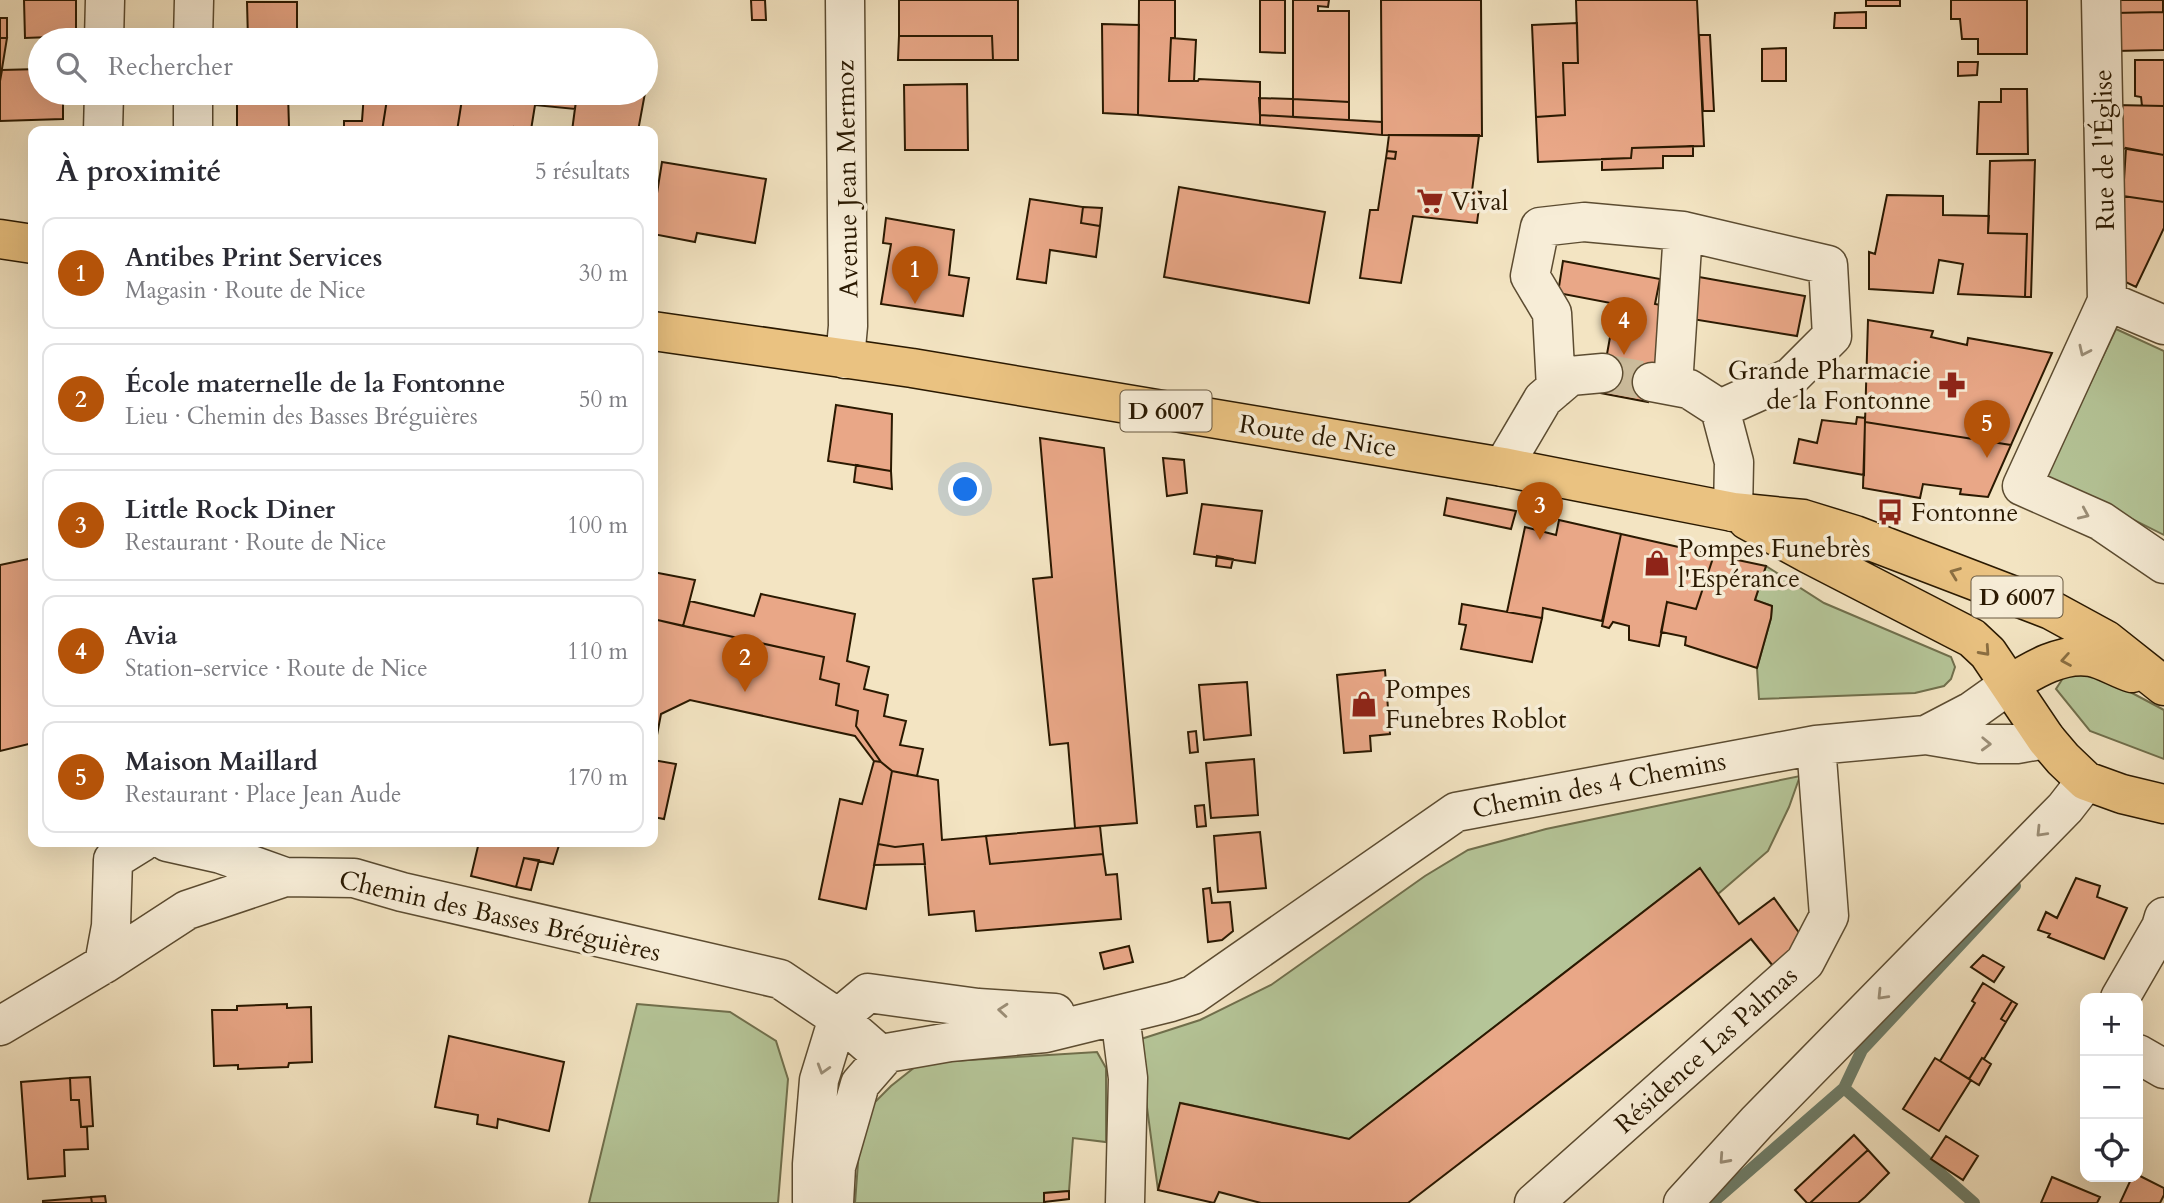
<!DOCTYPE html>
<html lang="fr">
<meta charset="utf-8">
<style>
:root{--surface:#fff;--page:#f2f2f3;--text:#2b2b33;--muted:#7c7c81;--line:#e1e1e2;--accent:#b45309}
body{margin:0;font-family:Cardo,serif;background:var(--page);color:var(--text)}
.controls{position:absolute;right:21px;bottom:21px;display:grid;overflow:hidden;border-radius:14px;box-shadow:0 7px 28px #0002}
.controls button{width:63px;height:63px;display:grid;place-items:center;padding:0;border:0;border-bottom:2px solid var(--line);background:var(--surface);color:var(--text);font:35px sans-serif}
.you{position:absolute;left:966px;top:490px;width:24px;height:24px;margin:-18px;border:5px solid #fff;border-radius:50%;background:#1a73e8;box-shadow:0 0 0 10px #1a73e833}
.badge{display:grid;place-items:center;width:46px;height:46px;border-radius:50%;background:var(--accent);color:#fff;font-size:23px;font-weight:700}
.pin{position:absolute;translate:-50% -58px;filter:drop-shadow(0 2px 4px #0008)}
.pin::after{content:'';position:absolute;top:37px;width:24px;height:21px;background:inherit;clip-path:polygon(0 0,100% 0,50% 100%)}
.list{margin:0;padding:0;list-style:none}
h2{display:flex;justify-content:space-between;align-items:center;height:91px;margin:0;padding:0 28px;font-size:30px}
h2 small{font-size:23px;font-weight:400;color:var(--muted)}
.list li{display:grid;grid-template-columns:46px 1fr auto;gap:21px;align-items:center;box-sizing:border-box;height:112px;margin:0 14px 14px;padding:0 14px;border:2px solid var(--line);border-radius:14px}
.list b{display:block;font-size:26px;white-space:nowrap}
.list p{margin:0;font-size:23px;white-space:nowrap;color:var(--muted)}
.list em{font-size:23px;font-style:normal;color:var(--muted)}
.icon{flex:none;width:38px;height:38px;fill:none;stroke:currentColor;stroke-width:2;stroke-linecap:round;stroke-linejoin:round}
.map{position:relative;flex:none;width:2164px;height:1203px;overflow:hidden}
.search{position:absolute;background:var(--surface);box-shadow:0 7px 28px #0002;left:28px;top:28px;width:630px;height:77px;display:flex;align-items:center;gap:18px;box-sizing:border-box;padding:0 24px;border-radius:38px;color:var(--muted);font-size:26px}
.panel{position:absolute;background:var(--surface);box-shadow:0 7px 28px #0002;left:28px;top:126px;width:630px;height:721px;border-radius:14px}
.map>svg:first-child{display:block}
.green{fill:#b5c598;stroke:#706f4c;stroke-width:2}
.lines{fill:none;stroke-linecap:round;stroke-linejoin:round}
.stream{stroke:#6e7d69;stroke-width:12}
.building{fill:#e9a787;stroke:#2a1901;stroke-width:2}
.minor-tunnel{stroke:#cbbb9b;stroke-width:38;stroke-dasharray:38 19;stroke-linecap:butt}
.minor-casing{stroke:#5c4c31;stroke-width:41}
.major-casing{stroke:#2a1901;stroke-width:41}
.minor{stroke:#f7edd7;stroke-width:38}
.major{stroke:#eac281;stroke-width:38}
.oneway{stroke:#9b8e77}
.oneway2{stroke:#8a6e41}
.labels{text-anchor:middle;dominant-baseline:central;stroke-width:7;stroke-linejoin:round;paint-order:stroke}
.shield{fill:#f7edd7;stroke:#685941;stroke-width:2}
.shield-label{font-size:24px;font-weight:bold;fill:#2a1901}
.street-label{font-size:26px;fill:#2a1901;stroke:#f7edd7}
.poi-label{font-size:26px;fill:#2a1901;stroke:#f7edd7;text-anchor:start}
</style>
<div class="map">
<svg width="2164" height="1203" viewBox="0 0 2164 1203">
<rect width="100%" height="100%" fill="#f3e4c2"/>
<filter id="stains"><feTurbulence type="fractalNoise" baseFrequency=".00286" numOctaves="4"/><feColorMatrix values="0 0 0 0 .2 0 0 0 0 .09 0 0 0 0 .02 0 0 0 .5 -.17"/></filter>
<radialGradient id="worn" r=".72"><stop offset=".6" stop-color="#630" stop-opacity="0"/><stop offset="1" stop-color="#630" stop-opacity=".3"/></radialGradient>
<path class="green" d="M2116,329L2164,351V535L2046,476Z
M1766,566L1824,603L1951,657L1955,667L1951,679L1944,686L1915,693L1759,699L1757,668L1771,618L1772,606L1755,600Z
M2087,669L2164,710V759L2090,731L2056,689L2065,675Z
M1800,776L1789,807L1768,851L1718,894L1699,869L1349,1139L1181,1103L1158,1190L1138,1040L1200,1020L1271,985L1425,876L1468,850L1546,829Z
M637,1004L730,1012L776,1041L788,1079L778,1203H589Z
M1097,1052L1106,1068V1142L1073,1138L1069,1191L1044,1193L1045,1203H855L860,1136L872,1105L891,1086L920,1063Z"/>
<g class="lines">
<path class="stream" d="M1712,1203L1844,1088
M1974,1203L1844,1088L1862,1050L2015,886"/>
</g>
<path class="building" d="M24,0H76V36L25,38Z
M751,0H765L766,20H752Z
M899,0H1018V60H993L992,36H899Z
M1139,0H1175V38H1171L1169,81H1198L1199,79L1260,82V125L1138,115Z
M1260,0H1285V53L1260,52Z
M1293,0H1329L1328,7L1318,6V11H1349V102L1293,99Z
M1381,0H1481L1482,136L1382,135Z
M1576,0H1697L1704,146L1632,148L1631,158L1538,162L1536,117L1565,115L1563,63H1578Z
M1866,0H1900V6H1866Z
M1951,0H2027V54H1978V39H1962L1960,19H1951Z
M2115,0H2163V12L2114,13Z
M247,2H297V40H248Z
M1866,12V28H1834L1835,13Z
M2164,12V50L2115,51L2114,13Z
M0,18H7V38H0Z
M1577,23L1578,63H1563L1565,115L1536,117L1532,25Z
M1102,24L1139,25L1138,115L1103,113Z
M466,33H485V40H466Z
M1699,35H1710L1714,111H1703Z
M899,36H992L993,60H898Z
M0,38H7L0,81Z
M1171,38L1196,40L1194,81H1169Z
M1786,48V81H1762V49Z
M39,53L40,93H63V119L0,121V81L2,70L39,69Z
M2135,60H2164V106H2142L2141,97L2135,96Z
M1958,62H1978L1977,75L1958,76Z
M967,84L968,150H905L904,85Z
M2001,89H2027L2028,154H1977L1979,102H2001Z
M237,93H288L289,127H237Z
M364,93H388L382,131H344V121H362Z
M388,93H463L457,131H382Z
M463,93H577L575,109L535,105L531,130L514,127L513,131H457Z
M577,93H645L638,131H572Z
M1259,98L1293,99V117L1260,115Z
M1293,99L1349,102V120L1293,117Z
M2115,105L2164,106V155L2114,147Z
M1260,115L1382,122V135L1260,125Z
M1389,135H1479L1472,191L1481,192L1477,223L1413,216L1401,283L1360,278L1370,210H1378L1386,158L1395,159L1396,152L1387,151Z
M1693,146V156H1663V168L1602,170V159L1631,158L1632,148Z
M2126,148L2164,155V202L2123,196Z
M1387,151L1396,152L1395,159L1386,158Z
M2035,160L2031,297H2025L2027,234L1988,233L1990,161Z
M662,162L766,179L755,243L697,233L695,242L653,234V218Z
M1179,187L1325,212L1309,303L1164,277Z
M1887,195L1943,196V215L1989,216L1988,233L2027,234L2025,297L1958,294L1963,264L1939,260L1933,293L1869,289V252L1875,254Z
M2123,196L2164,202V228L2136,287L2117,278Z
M1030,199L1083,207L1081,223L1100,226L1096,257L1050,250L1046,283L1017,279Z
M1083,207L1102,208L1100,226L1081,223Z
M886,218L954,230L949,275L969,278L963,316L881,304L891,244L883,243Z
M1563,261L1660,279L1655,304L1666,306L1648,402L1600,393L1616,304L1558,293Z
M1699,277L1805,296L1797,336L1692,319Z
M1868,320L1933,331L1931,337L1967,345L1968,338L2052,353L2011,445L1865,422Z
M836,405L892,414L891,471L828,461Z
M1857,417L1865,418L1864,475L1794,463L1799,439L1817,443L1822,420L1856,424Z
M1865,422L2011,445L1988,497L1960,494L1961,489L1923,484L1920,498L1863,488Z
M1040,438L1104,448L1137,823L1075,828L1068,743L1050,745L1033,579L1052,577Z
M1163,458L1184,460L1187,493L1167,496Z
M856,465L891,471L892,489L854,482Z
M1447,498L1516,511L1511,529L1444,515Z
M1202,504L1262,511L1255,563L1194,554Z
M1559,520L1621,534L1602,621L1543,608L1542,618L1507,612L1525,527L1556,535Z
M1621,534L1714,555L1696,609L1667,602L1659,646L1629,640V626L1613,622L1609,628L1602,626Z
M1714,555L1766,566L1755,600L1772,606L1771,618L1757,668L1685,645L1686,637L1661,632L1667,602L1696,609Z
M1217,556L1233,559L1231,568L1216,566Z
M33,558V743L0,751V565Z
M653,572L695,580L683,626L653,619Z
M761,594L855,614L847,661L869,667L864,689L888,695L884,716L906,721L900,745L923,749L917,776L892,771L881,762L856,726L858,711L836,705L839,684L820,679L824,657L683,626L690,601L754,616Z
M1462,604L1542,618L1532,662L1461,649L1466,625L1459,624Z
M653,619L824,657L820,679L839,684L836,705L858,711L856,726L881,762L874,761L855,736L690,700L661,714L653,756Z
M1385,670L1390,734L1370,736L1371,751L1344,753L1337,675Z
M1247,682L1251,735L1204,740L1199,685Z
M1196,731L1198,752L1190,753L1188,732Z
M1254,759L1258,815L1211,818L1206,763Z
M653,760L676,764L664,819L653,817Z
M874,761L881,762L892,771L866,909L819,899L840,799L862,804Z
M892,771L938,780L942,840L986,836L990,864L1103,854L1106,875L1117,874L1121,919L976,931L974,911L929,915L923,844L895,847L878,844Z
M1204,805L1206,826L1197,827L1195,806Z
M1100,826L1103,854L990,864L986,836Z
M1260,832L1266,888L1218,892L1214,836Z
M479,842H560L553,864L524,858L516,887L471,876Z
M878,844L895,847L923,844L925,864L874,865Z
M524,858L539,860L531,890L516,887Z
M1700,868L1739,924L1774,898L1805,941L1773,966L1751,939L1408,1203H1261L1219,1192L1214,1203L1158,1190L1180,1103L1349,1139Z
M2076,878L2100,886L2097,897L2127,908L2104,959L2048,937L2050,934L2038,930L2046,912L2057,918Z
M1210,888L1212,903L1230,902L1233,931L1222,940L1208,942L1203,889Z
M1129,946L1133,962L1104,969L1100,953Z
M1983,955L2004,967L1994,982L1971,967Z
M1983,983L2012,1001L2001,1019L2006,1022L1984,1059L1982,1058L1969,1079L1940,1061L1975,1003L1972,1001Z
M2012,1001L2017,1004L2006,1022L2001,1019Z
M287,1004V1008L311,1007L312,1062L289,1063L288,1067L238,1069V1065L214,1066L212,1010H237V1006Z
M449,1036L564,1062L549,1131L498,1119L497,1128L477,1124L478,1115L435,1107Z
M1935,1058L1971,1080L1939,1131L1903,1109Z
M1982,1058L1991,1064L1979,1085L1969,1079Z
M90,1077L93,1126L81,1127L79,1100H71L70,1078Z
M70,1078L71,1100H79L81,1127H87L88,1149L64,1150L65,1176L28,1179L21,1082Z
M1854,1135L1868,1150L1810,1203H1807L1795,1190Z
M1946,1136L1978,1156L1963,1180L1931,1159Z
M1868,1150L1889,1173L1865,1197L1858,1203H1810Z
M2138,1175L2164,1188V1195L2160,1203H2120L2132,1177Z
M2052,1177L2100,1197L2097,1203H2041Z
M1069,1191V1199L1044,1202V1193Z
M105,1196L106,1203H92L91,1197Z
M91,1197L92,1203H43V1201Z"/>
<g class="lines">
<path class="minor-tunnel" d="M1603,373L1652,382"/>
<g class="minor-casing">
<path id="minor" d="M845,0L848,326L845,359
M2101,0L2107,301
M104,40L105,0
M193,40L194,0
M103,131L104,93
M193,131V93
M2164,325L2107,301L2022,486L2101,521L2164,564
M1652,382L1689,389L1720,409L1734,462L1733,512
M1673,386L1683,231
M1556,388L1552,313L1530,276L1540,227L1584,222L1683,231L1828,265L1832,336L1791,377L1720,409
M1503,467L1543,399L1570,376L1603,373
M1926,735L1972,711L2010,684
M167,842L221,854L285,877
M104,964L111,926L113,860L142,842
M2120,998L2161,927L2164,917
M1120,1015L1128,1078L1125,1203
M0,1026L104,964L187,910L285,877L354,878L402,892L780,979L838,1018L883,1057
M2138,1054L2164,1069
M812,1201V1164L819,1080L838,1018L868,993L978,1008L1055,1013
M834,1203L836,1167L860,1084L887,1053L950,1042L1045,1033L1171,1002L1193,995L1456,812L1816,745L1926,735L1980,744H2017L2046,739
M1534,1203L1805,962L1829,916L1816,745
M1683,1203L1757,1122L2065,808L2086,781"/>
</g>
<g class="major-casing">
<path id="major" d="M0,239L33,244
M653,331L912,368L1503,467L1733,512L1803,519L1855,535L2051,610L2106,640L2164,686
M1747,520L1809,554L1972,638L1988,653L2046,739L2063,759L2086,781L2122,794L2164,804
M2010,684C2033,670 2062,652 2091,657C2103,659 2119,669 2132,673"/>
</g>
<use href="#minor" class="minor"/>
<use href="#major" class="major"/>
</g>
<defs><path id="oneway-chevron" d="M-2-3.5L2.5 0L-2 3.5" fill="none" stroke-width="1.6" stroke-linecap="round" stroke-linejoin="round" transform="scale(1.75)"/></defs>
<g class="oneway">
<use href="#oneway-chevron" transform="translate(2084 351) rotate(115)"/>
<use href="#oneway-chevron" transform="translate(2084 514) rotate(24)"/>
<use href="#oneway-chevron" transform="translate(1986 744) rotate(2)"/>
<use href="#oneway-chevron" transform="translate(2041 832) rotate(134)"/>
<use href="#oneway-chevron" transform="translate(1882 995) rotate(134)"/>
<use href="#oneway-chevron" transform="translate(1003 1010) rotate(-175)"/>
<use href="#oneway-chevron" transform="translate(823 1069) rotate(107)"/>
<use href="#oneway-chevron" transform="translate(1724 1159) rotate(132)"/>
</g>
<g class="oneway2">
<use href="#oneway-chevron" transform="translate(1955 573) rotate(-159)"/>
<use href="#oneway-chevron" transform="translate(1985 651) rotate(48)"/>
<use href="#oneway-chevron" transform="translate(2066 660) rotate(170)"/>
</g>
<defs>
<g id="supermarket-bare" transform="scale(2.1)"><path d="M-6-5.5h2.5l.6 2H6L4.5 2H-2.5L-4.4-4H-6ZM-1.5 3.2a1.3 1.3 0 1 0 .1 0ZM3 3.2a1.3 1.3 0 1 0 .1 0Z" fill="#8f2418" stroke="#f7edd7" stroke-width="2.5" paint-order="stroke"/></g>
<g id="pharmacy-bare" transform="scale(2.1)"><path d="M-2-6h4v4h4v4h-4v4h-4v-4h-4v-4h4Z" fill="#8f2418" stroke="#f7edd7" stroke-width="2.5" paint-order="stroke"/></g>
<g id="bus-bare" transform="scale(2.1)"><path d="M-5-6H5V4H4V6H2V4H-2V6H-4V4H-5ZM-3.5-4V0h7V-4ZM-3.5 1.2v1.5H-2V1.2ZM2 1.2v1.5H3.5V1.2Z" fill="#8f2418" stroke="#f7edd7" stroke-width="2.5" paint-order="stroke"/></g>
<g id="shop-bare" transform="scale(2.1)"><path d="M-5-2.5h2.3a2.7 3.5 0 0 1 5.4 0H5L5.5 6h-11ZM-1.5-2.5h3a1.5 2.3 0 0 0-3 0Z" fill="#8f2418" stroke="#f7edd7" stroke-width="2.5" paint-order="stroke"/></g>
</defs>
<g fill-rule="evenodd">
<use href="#supermarket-bare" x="1430" y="201"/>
<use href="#pharmacy-bare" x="1952" y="385"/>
<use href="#bus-bare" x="1890" y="512"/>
<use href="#shop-bare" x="1657" y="563"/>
<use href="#shop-bare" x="1364" y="704"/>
</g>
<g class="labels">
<g class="shield">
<rect x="1120.5" y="390.5" width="91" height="41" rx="5"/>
<rect x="1971.5" y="576.5" width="91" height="41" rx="5"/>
</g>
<g class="shield-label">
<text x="1166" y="411">D 6007</text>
<text x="2017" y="597">D 6007</text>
</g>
<g class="street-label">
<text transform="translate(2104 150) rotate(-91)">Rue de l'Église</text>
<text transform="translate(847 179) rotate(-91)">Avenue Jean Mermoz</text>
<text transform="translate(1318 436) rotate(9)">Route de Nice</text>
<text transform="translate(1599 785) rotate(-11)">Chemin des 4 Chemins</text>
<text transform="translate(500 916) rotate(13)">Chemin des Basses Bréguières</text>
<text transform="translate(1706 1050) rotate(-42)">Résidence Las Palmas</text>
</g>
<g class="poi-label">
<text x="1451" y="201">Vival</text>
<text x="1931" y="370" text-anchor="end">Grande Pharmacie<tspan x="1931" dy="30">de la Fontonne</tspan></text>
<text x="1911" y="512">Fontonne</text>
<text x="1678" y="548">Pompes Funebrès<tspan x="1678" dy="30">l'Espérance</tspan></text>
<text x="1385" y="689">Pompes<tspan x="1385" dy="30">Funebres Roblot</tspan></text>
</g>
</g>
<rect width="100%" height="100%" filter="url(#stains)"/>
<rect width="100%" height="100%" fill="url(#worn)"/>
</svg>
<div class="controls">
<button>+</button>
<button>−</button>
<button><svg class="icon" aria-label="locate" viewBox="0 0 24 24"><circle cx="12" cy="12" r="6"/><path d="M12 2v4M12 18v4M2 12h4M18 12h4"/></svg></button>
</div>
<div class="you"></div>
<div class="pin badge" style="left:915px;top:304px">1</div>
<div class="pin badge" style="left:745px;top:692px">2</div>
<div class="pin badge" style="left:1540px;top:540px">3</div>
<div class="pin badge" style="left:1624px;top:355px">4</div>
<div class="pin badge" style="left:1987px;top:458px">5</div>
<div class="search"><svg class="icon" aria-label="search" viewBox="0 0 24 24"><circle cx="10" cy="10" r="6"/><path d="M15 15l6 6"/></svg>Rechercher</div>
<section class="panel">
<h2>À proximité<small>5 résultats</small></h2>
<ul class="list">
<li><span class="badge">1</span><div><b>Antibes Print Services</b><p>Magasin · Route de Nice</p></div><em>30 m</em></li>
<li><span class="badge">2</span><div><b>École maternelle de la Fontonne</b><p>Lieu · Chemin des Basses Bréguières</p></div><em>50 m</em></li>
<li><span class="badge">3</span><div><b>Little Rock Diner</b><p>Restaurant · Route de Nice</p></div><em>100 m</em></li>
<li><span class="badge">4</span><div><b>Avia</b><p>Station-service · Route de Nice</p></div><em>110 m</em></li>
<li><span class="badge">5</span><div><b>Maison Maillard</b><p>Restaurant · Place Jean Aude</p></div><em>170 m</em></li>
</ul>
</section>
</div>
